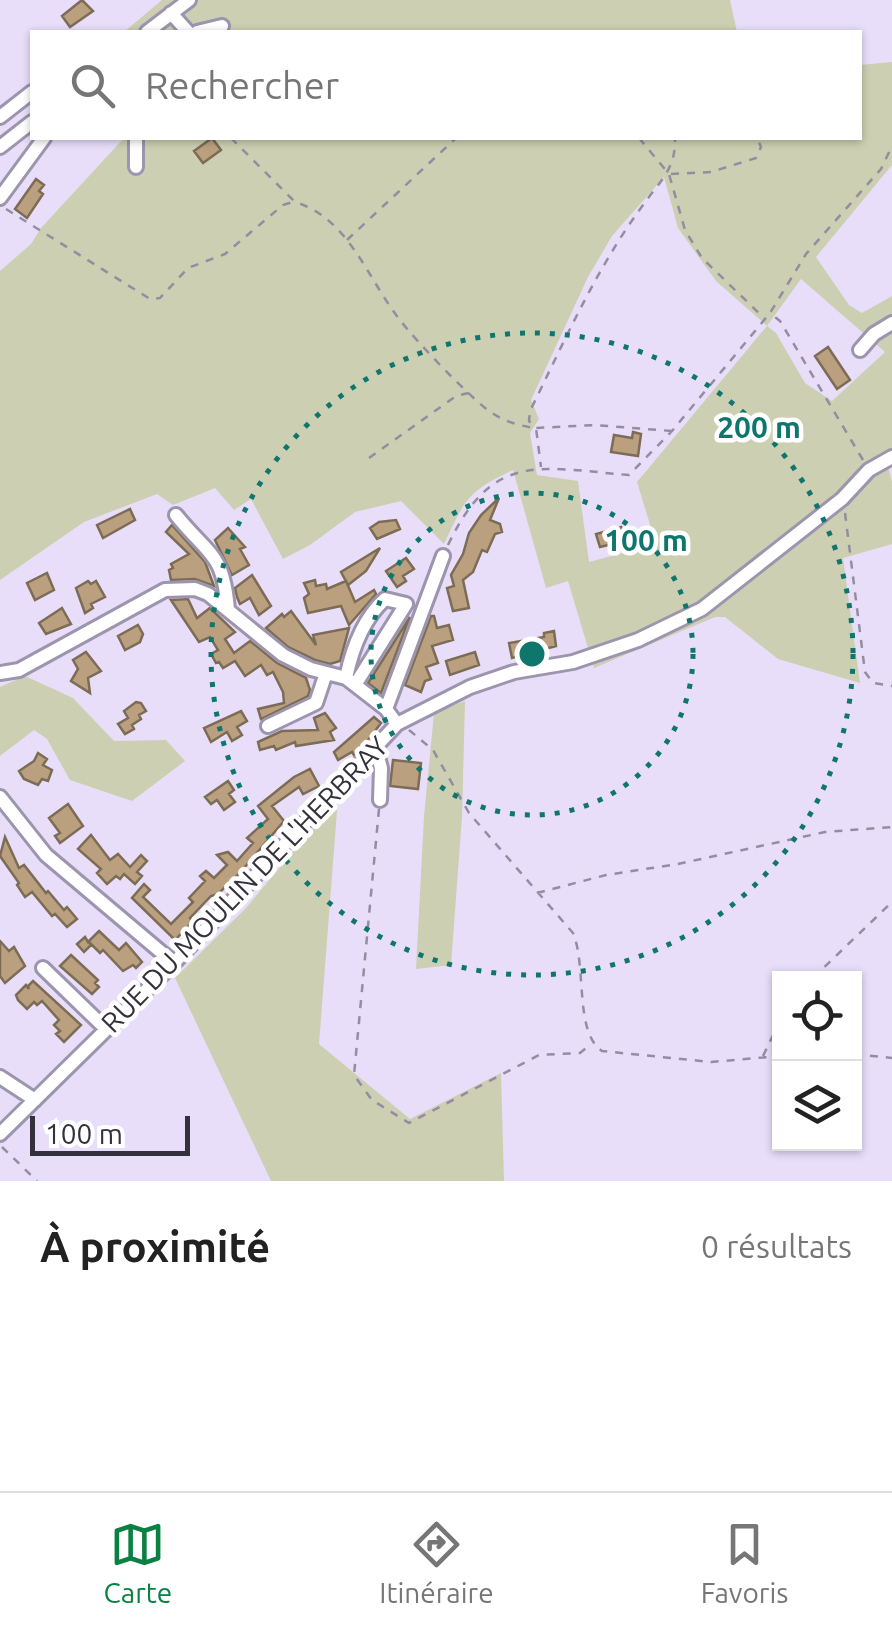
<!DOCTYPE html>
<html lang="fr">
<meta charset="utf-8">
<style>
:root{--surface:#fff;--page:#f2f2f2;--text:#222;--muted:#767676;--line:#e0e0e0;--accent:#0b8043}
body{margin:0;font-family:Ubuntu,sans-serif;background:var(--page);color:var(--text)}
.controls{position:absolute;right:30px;bottom:30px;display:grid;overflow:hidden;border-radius:0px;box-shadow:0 2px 8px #0004}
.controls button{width:90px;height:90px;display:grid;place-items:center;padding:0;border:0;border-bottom:2px solid var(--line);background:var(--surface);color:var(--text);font:50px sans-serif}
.scale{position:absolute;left:30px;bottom:25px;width:160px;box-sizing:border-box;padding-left:10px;border:5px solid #35313c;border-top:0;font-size:28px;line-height:35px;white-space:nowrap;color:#35313c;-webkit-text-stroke:8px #fff;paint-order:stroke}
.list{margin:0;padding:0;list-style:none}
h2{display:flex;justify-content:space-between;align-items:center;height:130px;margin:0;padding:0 40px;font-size:42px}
h2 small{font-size:32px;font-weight:400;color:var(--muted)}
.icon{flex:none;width:55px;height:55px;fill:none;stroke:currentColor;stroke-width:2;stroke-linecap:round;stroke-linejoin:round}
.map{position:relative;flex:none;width:892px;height:1181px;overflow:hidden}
.search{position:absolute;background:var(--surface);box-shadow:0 2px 8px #0004;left:30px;right:30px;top:30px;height:110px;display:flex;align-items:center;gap:25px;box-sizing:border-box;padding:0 35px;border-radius:0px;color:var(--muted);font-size:38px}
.sheet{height:310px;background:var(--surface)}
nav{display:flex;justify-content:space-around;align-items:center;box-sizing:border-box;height:140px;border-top:2px solid var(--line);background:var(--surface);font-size:28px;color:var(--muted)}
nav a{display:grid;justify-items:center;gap:5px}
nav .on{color:var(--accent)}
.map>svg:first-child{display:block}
.green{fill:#cccfb2;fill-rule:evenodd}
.building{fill:#baa07e;stroke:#7c6c56;stroke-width:2.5}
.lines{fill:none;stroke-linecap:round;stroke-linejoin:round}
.minor-casing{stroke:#9d94ae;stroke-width:18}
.path{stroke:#948da1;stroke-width:2.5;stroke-dasharray:8 8;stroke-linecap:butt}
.minor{stroke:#fff;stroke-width:12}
.ring{fill:none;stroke:#0f766e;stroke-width:5;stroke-dasharray:5 10}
.labels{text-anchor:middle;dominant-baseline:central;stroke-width:9;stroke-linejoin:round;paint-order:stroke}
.street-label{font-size:28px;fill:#35313c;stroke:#fff}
.centre{fill:#0f766e;stroke:#fff;stroke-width:5}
.ring-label{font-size:30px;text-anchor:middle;font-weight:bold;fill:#0f766e;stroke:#fff;stroke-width:9;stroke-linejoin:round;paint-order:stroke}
</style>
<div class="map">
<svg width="892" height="1181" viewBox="0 0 892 1181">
<rect width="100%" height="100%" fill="#e8defa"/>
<path class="green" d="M162,0H730L737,32H124Z
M892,62V165L816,257L849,305L862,313L892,296V464L888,466L892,482V544L843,558L860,683L778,659L725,617H715L594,668L568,581L546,588L513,470C467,491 465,500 444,544L401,501L355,512L310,545L283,559L251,499L234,510L215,488L173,505L157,494L84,522L0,580V271L31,244L41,228L124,138H860V65ZM664,177L678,228L716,281L767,326L637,482L656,544L589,562L578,481L537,475L530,433L539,419L531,400L588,277L612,236ZM801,279L885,352L832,401L805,383L776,333L767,326Z
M25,676L73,698L114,741L166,740L185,761L132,801L70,780L47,739L34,730L0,756V687Z
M465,701L462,817L451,965L416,969L424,816L434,713Z
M338,798L319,1044L410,1119L501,1073L504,1181H271L175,978L245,909Z"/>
<path class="building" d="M82,0L93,11L70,27L62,16Z
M212,138L221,150L203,163L194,151Z
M36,179L44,185L39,191L43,194L27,218L15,209Z
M828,347L850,380L837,389L815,356Z
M633,432L641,434L638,456L611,452L614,435L632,438Z
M499,498L490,520L500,524L502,532L495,534L487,552L482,550L473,572L463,580L469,608L453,611L447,588L454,586L451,575L463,554L469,533L481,515Z
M130,509L135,520L103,538L97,525Z
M396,520L400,529L377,539L370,528L379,522Z
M172,525L205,562L214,586L195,579L171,580L169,570L173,568L171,564L189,554L166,532Z
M621,527L625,541L600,547L596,534Z
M228,528L245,547L240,549L249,565L232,575L215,540Z
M380,548L366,571L348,585L341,572Z
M406,558L414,569L403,576L406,581L397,587L386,571Z
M47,573L54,590L35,600L27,583Z
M252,575L271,606L259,615L250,598L240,604L237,597L235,588Z
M315,580L316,586L326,584L327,589L346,581L355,602L374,590L376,594L349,625L341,606L308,613L304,598L309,594L304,583Z
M88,581L91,584L96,581L105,597L91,604L93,608L85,613L76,588Z
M188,599L197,618L210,608L235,632L225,639L234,653L250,641L277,663L306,678L310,690L308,696L261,719L258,709L284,703L283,692L273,672L267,675L261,665L245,676L235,661L223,668L219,662L216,663L211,654L218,650L210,637L199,642L171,600Z
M62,608L71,624L46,634L39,623Z
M291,611L316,645L313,635L349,628L340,661L330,664L315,660L288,647L266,628L282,614L284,617Z
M431,616H434L437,628L449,625L453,640L432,646L438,663L426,667L431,679L425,681L421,692L405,685Z
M410,617L381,693L368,683Z
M138,625L143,634L140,642L125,650L118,636Z
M554,631L556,646L512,658L509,643L544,637V633Z
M86,652L101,671L88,678L90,693L71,681L78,669L73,660Z
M475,652L479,665L450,675L446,661Z
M136,702L141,703L146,711L139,715L141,719L132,725L134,729L125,734L118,724L128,718L124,711Z
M241,711L247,721L237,727L242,735L232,741L227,732L211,742L204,728Z
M325,713L336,728L330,732L334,740L296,746L295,742L276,750L274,746L260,750L258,742L282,731L318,730L314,718Z
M374,717L381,723L366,743L354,755L352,752L338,760L334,752Z
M38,753L47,759L43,765L52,770L48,781L42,779L38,785L24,779L19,771L34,761Z
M393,760L421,763L418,789L390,786Z
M310,769L319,786L303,794L299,787L272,806L284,821L238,875L218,894L211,896L190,918L193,921L175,940L132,898L144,884L150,890L143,897L171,924L193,902L189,898L205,881L200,876L206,871L214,878L227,865L217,855L228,852L237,861L253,843L247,838L268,819L258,806L294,777Z
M228,781L234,790L229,794L235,802L224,810L217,800L211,804L205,797Z
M68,804L83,826L60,843L55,836L60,833L49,818Z
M91,835L110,860L118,854L130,867L141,855L147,861L137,872L142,876L135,884L124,874L120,879L116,876L107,884L97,873L101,869L78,849Z
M5,837L19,868L24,865L46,893L48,891L64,910L67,907L77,919L67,927L55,914L52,916L32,892L25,897L17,885L19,883L0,856Z
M99,931L119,950L126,943L142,962L136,968L133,965L123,971L103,950L100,953L89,942L91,945L84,952L77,944L85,937L88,942Z
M0,941L9,951L14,947L25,966L5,983L0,976Z
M71,955L98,980L95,983L99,987L92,994L60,966Z
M33,981L81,1025L64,1042L56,1034L60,1031L54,1025L59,1020L42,1001L37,1005L34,1002L27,1009L18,1000L16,995L26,985L29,989L28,986Z"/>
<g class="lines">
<g class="minor-casing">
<path id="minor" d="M171,13L188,32
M147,32L189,0
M197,32L222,26
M0,117L32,92
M0,147L32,122
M136,167V138
M0,198L44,138
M860,350L874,334L892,323
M176,515C210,557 223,552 228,610
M0,673L19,670L165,590L195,589L208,594L283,655L311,669L346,678L386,709L397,724
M346,678C352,649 363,619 385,599L406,604L355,685
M386,709L443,556
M268,726L316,703L326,673
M375,746L381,768L380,800
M0,797L46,855L174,963
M43,968L106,1029
M0,1077L35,1100
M0,1134L174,963L397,724L470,687L514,672L573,662L638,640L702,609L842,499L869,470L892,457"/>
</g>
<path class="path" d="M231,138L295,202C349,218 368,280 400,320C414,339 474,402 492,413C506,422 520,426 536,428L541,467
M639,138L669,174L685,230L702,258L764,318
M671,174L711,172L756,158L761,147L757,138
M6,209L150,299L160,298L188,268L225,254L283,205L293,202
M347,240L456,138
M672,431L595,425L536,428L529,421L530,411C565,340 596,269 643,205C660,181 676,169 675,138
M369,458L456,396L469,393
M863,460L780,321L770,313L806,254L881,169L892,146
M845,513L865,672L873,683L892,686
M448,545C493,450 540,468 629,475L672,431L770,313
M409,730L433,750L469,813L573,933C587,966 574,1032 602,1051L711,1062L780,1056
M379,809L354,1075L372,1100L409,1123L539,1055L580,1053L590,1045
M537,893L606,875L678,864L825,832L892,827
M813,978L892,902
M854,1054L892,1058
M763,1056L780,1021
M2,1147L37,1181"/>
<use href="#minor" class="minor"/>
</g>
<g class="ring">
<circle cx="532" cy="654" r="161"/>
<circle cx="532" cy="654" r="321"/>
</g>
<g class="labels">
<g class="street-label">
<text transform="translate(244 884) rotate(-46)">RUE DU MOULIN DE L'HERBRAY</text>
</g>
</g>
<circle cx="532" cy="654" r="15" class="centre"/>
<g class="ring-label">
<text x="759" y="438">200 m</text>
<text x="646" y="551">100 m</text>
</g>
</svg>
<div class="controls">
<button><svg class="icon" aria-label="locate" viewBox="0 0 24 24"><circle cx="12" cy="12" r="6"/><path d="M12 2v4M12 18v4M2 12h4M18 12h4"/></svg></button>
<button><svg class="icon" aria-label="layers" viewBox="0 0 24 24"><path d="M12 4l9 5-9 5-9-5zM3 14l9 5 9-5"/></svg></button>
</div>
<div class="scale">100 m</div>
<div class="search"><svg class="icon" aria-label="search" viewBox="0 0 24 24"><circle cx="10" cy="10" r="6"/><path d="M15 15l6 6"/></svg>Rechercher</div>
</div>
<section class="sheet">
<h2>À proximité<small>0 résultats</small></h2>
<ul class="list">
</ul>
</section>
<nav>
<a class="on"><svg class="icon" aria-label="map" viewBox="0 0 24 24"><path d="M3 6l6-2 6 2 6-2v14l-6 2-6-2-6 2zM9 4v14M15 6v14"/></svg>Carte</a>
<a><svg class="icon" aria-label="directions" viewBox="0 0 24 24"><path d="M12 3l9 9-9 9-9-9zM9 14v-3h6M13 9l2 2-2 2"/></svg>Itinéraire</a>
<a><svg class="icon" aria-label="saved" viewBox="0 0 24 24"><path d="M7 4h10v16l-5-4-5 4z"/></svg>Favoris</a>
</nav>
